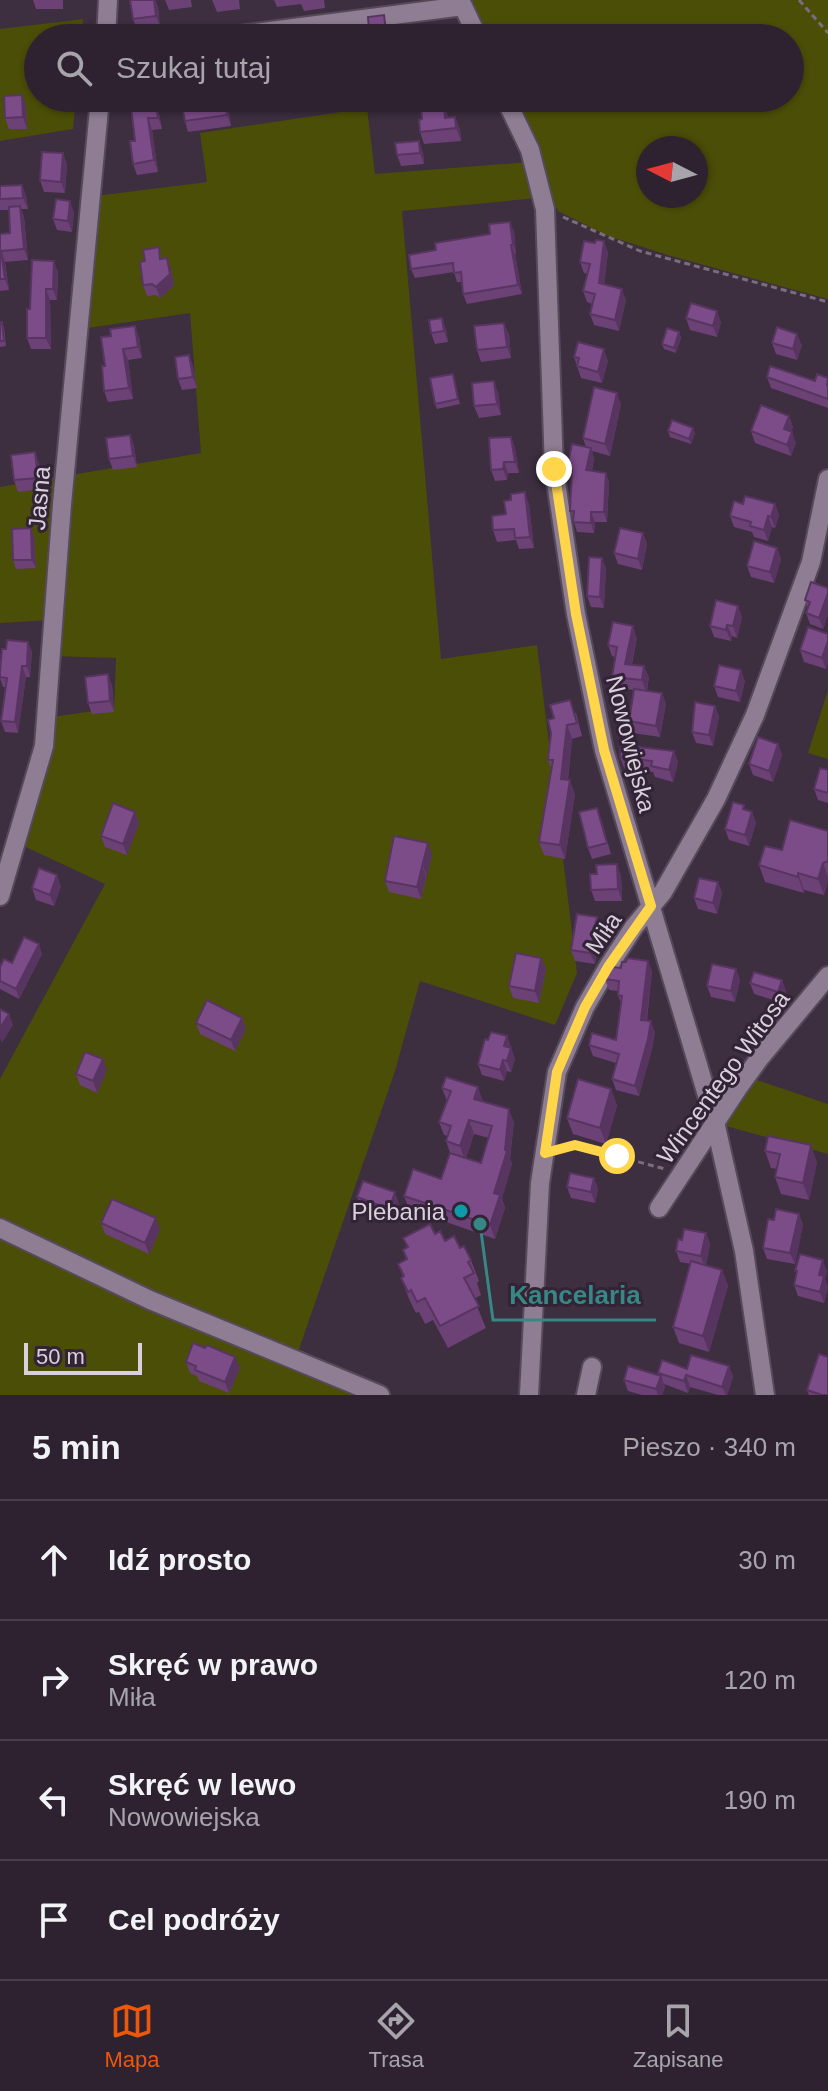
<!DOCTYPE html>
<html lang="pl">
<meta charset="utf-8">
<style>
:root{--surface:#2e2230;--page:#362a38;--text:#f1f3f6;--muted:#a7a4ab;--line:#493f4c;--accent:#ea580c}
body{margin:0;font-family:Helvetica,sans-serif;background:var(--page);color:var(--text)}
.compass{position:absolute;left:636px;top:136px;width:72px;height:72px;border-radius:50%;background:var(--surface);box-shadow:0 2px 6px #0004;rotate:276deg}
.scale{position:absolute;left:24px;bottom:20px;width:118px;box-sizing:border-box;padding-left:8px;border:4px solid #d9d0dc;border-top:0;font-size:22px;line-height:28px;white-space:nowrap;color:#d9d0dc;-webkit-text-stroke:6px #322436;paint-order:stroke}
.stop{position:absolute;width:24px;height:24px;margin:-18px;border:6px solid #ffd54a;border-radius:50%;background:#fff}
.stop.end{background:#ffd54a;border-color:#fff;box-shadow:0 2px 8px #0008}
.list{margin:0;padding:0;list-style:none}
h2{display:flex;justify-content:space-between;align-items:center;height:104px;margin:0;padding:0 32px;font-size:34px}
h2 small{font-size:26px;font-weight:400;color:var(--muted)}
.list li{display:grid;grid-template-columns:52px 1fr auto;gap:24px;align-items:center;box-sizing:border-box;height:120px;padding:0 32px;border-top:2px solid var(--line)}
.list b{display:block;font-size:30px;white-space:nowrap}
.list p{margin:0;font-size:26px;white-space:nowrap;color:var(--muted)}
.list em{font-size:26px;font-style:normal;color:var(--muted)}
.icon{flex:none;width:44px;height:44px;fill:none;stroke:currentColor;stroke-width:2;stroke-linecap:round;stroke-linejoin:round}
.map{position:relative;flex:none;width:828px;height:1395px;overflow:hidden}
.search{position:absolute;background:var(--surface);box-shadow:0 2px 6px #0004;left:24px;right:24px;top:24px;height:88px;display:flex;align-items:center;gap:20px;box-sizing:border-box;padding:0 28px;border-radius:44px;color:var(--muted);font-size:30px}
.sheet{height:584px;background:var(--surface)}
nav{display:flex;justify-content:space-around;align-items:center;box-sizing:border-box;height:112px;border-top:2px solid var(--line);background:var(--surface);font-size:22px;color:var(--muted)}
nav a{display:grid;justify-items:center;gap:4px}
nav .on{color:var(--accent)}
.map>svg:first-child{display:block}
.green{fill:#4b4e07;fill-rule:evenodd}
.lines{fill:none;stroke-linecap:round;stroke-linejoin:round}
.street-casing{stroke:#564a5a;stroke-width:22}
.path{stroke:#7a6d7d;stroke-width:3;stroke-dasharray:6 4;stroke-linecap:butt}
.street{stroke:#8f7e93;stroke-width:18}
.wall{fill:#6b4176;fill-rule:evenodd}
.shaded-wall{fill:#573560}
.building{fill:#7c4c89;stroke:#573560;stroke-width:2}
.route{stroke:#ffd54a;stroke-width:10}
.culture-dot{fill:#0f9aa8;stroke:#322436;stroke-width:3}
.labels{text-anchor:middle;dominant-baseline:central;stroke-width:6;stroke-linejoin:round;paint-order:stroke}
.street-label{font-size:24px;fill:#d9d0dc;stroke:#322436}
.poi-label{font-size:24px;fill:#d9d0dc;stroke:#322436;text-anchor:end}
.leader{fill:none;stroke:#378884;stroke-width:3}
.callout-dot{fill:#378884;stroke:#322436;stroke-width:3}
.callout-label{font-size:26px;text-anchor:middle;font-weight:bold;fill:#378884;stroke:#322436;stroke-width:6;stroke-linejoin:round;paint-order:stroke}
</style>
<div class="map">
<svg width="828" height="1395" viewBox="0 0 828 1395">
<rect width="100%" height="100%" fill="#3d2e40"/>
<path class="green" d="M467,0H828V299L671,256L608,236L558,211L509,98H790V38H483ZM648,148H696V196H648Z
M83,19L82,38H38V98H76L73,129L0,141V29Z
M367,108L375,174L530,162L538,198L402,211L441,659L537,645L577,973L555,1025L420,981L395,1071L296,1358L391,1395H0V1079L105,884L15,842L45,718L114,708L116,658L50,656L51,620L0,623V487L201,453L190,313L74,330L87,197L207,182L200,133Z
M828,690V759L808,753Z
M751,1078L828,1104V1154L719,1124Z"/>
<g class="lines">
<g class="street-casing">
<path id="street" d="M106,38L108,0
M217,38L463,6L478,38
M505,98L530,150L545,209L554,469L576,614L604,750L715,1122L744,1251L765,1395
M0,896L44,746L62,504L100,98
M659,1208L738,1088L759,1059L828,976
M0,1228L150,1300L380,1395
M529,1395L540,1183L557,1072L585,1007L608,967L634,927L663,892L716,799L755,715L811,562L828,479
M586,1395L592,1367"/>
</g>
<path class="path" d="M799,0L828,33
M563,217L640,251L828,302
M561,1149L575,1145L665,1169"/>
<use href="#street" class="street"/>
</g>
<path class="wall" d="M33,0H63V9H36Z
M130,0H155L158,7L160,27L137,30L133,19Z
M165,0H191L192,7L169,10Z
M212,0H239L240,9L217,12Z
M274,0H324L325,8L304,11L301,4L277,7Z
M22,95L26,106L27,129H9L5,118Z
M130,98H156L162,129L152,130L158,172L137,175L133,164L135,141Z
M225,98L228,106L231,126L188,132L185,121Z
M288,98H308L289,101Z
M444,104L448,117H455L460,130L461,141L424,144L420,132L422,119Z
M423,152L424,164L401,166L397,155Z
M63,153L67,165L65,193L44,192L40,180Z
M22,185L26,196L28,209H21L24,217L28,260L5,262L9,290L0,291V234L10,233L9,210H0V186Z
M74,212L72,232L57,230L53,219Z
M514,231L516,254H515L522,294L467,304L463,294L462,282H457L454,272L415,278L411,269L436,250Z
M608,252L604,285L626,300L619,331L594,325L590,314L592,304L587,302L583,291L588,274L584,273L580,262Z
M163,259L171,269L174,285L160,298L156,295L147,296L143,285Z
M58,272L57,300H50L51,349H31L27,338L30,309Z
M686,318L721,322L717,337L690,330Z
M0,322L4,327L6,346L0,347Z
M446,329L448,342L435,344L431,333Z
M679,332L681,338L676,353L664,349L662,344Z
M509,334L511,358L481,362L477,350Z
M101,337H139L142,358L128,360L133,399L108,402L104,391L105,366Z
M772,343L802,345L797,360L776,354Z
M189,355L193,366L197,388L182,390L178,379Z
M574,357L608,361L602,383L581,378Z
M453,374L460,404L437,409L435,404Z
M767,377L815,381L828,378V408L771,388Z
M498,392L501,415L479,418L474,406Z
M621,404L610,456L592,451L594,458L592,471L606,473L609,483L607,522H595L594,533L577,532L570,509L572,479L567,469L586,447L583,438Z
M789,416L793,427L791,432L796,443L791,456L755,443L751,431Z
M668,431L695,433L691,444L670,437Z
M130,435L134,446L137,467L113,470L109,459Z
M511,437L515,448L519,473H508L507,480L495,481L491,470Z
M39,463L42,489L18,492L14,480Z
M529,504L534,548L519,549L516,540L497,542L493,530L506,514Z
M743,504H775L779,515L775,528L772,527L768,541L754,537L752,532L734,527L730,516Z
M31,528L34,537L36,568L16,569L13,560Z
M643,533L647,544L642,570L618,564L614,553Z
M777,548L781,559L774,583L751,577L747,566Z
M602,558L606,569L604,608L591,607L587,596Z
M828,593V615L823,629L810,624L806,613L808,609L805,600Z
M738,606L742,617L737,638L732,636L731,641L714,637L710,626Z
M828,634V664L826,669L804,662L800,650Z
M637,638L632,664L649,677L647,691L662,693L666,704L660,737L633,733L629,721L634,690L616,688L612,677L615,657L612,656L608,645Z
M28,642L32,652L30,677H26L18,733L5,732L1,721L6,687H3L0,678V672L6,649Z
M745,681L740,702L718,697L714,686Z
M112,685L114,712L92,714L88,703Z
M715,706L719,717L713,746L696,743L692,732Z
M576,713L582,736L572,739L568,780L575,794L565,859L544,855L539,842L551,768L548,760L554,718Z
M778,744L782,755L773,782L753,775L749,764Z
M674,751L678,762L673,782L655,777L653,772L624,768L620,757Z
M828,770V803L818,800L814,789Z
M135,812L139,823L127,855L105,847L101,836Z
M752,812L756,823L749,846L729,840L725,829Z
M601,819L611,854L592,859L588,848Z
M828,831V882L824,895L804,890V893L765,882L759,865L782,850Z
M432,854L421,899L389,892L385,881Z
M621,875L622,901H595L591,890Z
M718,882L722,893L717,914L698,909L694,898Z
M61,886L54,906L36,900L32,888Z
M601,928L595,964L575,961L571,950Z
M42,954L19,999L0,989V967Z
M541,958L546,969L539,1003L513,998L509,986Z
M736,969L740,980L735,1002L711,997L707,986Z
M652,971L647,1020L655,1032L652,1049L639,1096L616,1090L612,1079L616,1063L593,1056L589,1045L616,1040L621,1004L618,995V991L609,990L605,979Z
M782,980L786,991L783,1003L754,994L750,983Z
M242,1018L246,1029L235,1051L200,1034L196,1023Z
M507,1036L515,1059L511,1072L507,1071L504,1081L482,1075L478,1064L488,1040Z
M107,1070L97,1093L80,1085L76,1074Z
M442,1088L483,1101L514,1122L510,1159L512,1164L502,1198L505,1208L495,1239L409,1209L404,1196L441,1179L450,1153L446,1141L448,1136L444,1135L439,1122L447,1101ZM474,1134L489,1138L481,1163L466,1158Z
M611,1089L617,1106L606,1144L573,1134L567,1118Z
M765,1151L817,1162L809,1200L781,1194L775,1177L777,1169L771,1168Z
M594,1178L598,1189L595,1203L571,1198L567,1187Z
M357,1197L399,1204L393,1220L361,1208Z
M799,1214L803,1225L795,1264L767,1259L763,1248L774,1220Z
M101,1223L160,1230L149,1254L105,1234Z
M706,1233L710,1244L706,1265L722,1270L728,1286L709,1352L679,1343L673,1327L691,1264L680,1262L676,1251Z
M435,1234L445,1241L460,1248L471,1260L479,1281L477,1283L481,1295L474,1299L486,1328L448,1348L433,1320L425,1324L419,1312L416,1313L409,1299L401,1278L403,1277L398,1264L406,1260L403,1250L407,1248L403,1238Z
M795,1271H827L825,1279L828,1287L824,1303L798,1296L794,1285L797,1274Z
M186,1362L240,1368L229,1393L199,1381L197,1376L190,1373Z
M729,1366L733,1377L727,1395H718L690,1387L688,1393L664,1384L665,1387L662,1395H642L628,1391L624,1380L659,1376L658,1373L687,1369Z
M807,1390L828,1395H809Z"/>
<path class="shaded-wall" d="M154,0L158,7L160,27L156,16Z
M22,95L26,106L27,129L23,117Z
M153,98H156L162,129L154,106Z
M225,98L228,106L231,126L227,115Z
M440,98H443L444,104L448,117L450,130L440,104Z
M455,117L460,130L461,141L456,128Z
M148,118L152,130L158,172L154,160Z
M419,141L423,152L424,164L420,153Z
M63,153L67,165L65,193L61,182Z
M22,185L26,196L28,209L23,198Z
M70,201L74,212L72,232L68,221Z
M20,206L24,217L28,260L24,249Z
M510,222L514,231L516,254L513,245Z
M604,241L608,252L603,295L599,283Z
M511,245L515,254L522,294L518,285Z
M1,251L5,262L9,290L5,279Z
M167,258L171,269L174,285L160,298L156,287Z
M54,261L58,272L57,300L53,289Z
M46,289L50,300L51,349L46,338Z
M622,289L626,300L619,331L615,320Z
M717,311L721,322L717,337L713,326Z
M442,318L446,329L448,342L444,331Z
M504,323L509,334L511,358L507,347Z
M135,326L139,337L142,358L138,347Z
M679,332L681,338L676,353L674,348Z
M797,334L802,345L797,360L793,349Z
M123,349L128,360L133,399L129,388Z
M604,349L608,361L602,383L598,372Z
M189,355L193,366L197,388L193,377Z
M494,381L498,392L501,415L497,404Z
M617,393L621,404L610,456L605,444Z
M789,416L793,427L788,440L784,429Z
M693,428L695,433L691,444L689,439Z
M792,432L796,443L791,456L787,445Z
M130,435L134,446L137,467L133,456Z
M511,437L515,448L519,473L515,462Z
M591,448L594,458L590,480L586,470Z
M35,452L39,463L42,489L38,478Z
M504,462L508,473L507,480L503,469Z
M606,473L609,483L607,522L604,512Z
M525,492L529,504L534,548L530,537Z
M775,504L779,515L775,528L771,517Z
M591,512L595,522L594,533L591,523Z
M768,516L772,527L768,541L764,530Z
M31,528L34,537L36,568L32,560Z
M643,533L647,544L642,570L638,559Z
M777,548L781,559L774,583L770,572Z
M602,558L606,569L604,608L600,597Z
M828,593V615L823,629L819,618Z
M738,606L742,617L737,638L733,626Z
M727,625L732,636L731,641L726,630Z
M633,626L637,638L629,675L625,664Z
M828,641V664L826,669L822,658Z
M28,642L32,652L30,677L27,666Z
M22,666L26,677L18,733L15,722Z
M644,666L649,677L646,692L642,680Z
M741,670L745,681L740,702L736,691Z
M108,674L112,685L114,712L110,701Z
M662,693L666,704L660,737L656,726Z
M715,706L719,717L713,746L709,735Z
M567,725L572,739L566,792L561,779Z
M778,744L782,755L773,782L769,771Z
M674,751L678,762L673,782L669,770Z
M570,780L575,794L565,859L560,845Z
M135,812L139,823L127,855L123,844Z
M752,812L756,823L749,846L745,835Z
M428,843L432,854L427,877L423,866Z
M823,863L828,877V882L824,895L818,879Z
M617,864L621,875L622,901L618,889Z
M422,866L426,877L421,899L417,887Z
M798,873L804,890V893L798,877Z
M57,875L61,886L54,906L50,895Z
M718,882L722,893L717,914L713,903Z
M597,917L601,928L595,964L590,953Z
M39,944L42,954L19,999L16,989Z
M541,958L546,969L539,1003L535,991Z
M648,961L652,971L645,1030L641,1020Z
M736,969L740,980L735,1002L731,991Z
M782,980L786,991L783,1003L778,992Z
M9,1014L13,1025L2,1043L0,1038V1028Z
M242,1018L246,1029L235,1051L231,1040Z
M651,1021L655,1032L652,1049L639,1096L635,1086Z
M507,1036L511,1047L508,1057L504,1046Z
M511,1048L515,1059L511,1072L507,1061Z
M103,1059L107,1070L97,1093L93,1081Z
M503,1060L507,1071L504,1081L500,1070Z
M478,1087L483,1101L479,1113L474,1099Z
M611,1089L617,1106L606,1144L600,1128Z
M509,1109L514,1122L510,1159L512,1164L502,1198L505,1208L495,1239L490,1225L494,1193L505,1150Z
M469,1120L474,1134L465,1160L460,1146Z
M811,1145L817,1162L809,1200L803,1183Z
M594,1178L598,1189L595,1203L591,1192Z
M395,1192L399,1204L393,1220L389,1209Z
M799,1214L803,1225L795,1264L790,1253Z
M156,1218L160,1230L149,1254L145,1243Z
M706,1233L710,1244L705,1267L701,1256Z
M823,1260L827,1271L825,1279L828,1287L824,1303L820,1292L819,1275Z
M722,1270L728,1286L709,1352L703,1336Z
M235,1357L240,1368L229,1393L225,1382Z
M729,1366L733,1377L727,1395H726L722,1387Z
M686,1375L690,1387L688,1393L684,1381Z
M661,1376L665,1387L662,1395H658L656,1389Z"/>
<path class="building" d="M130,0H154L156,16L133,19Z
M384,15L386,31L420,25L422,38H329L328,35L369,30L368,17Z
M22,95L23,117L5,118L4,96Z
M130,98H153L154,106L156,105L158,118H148L154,160L133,164L130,141H135Z
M195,98H225L227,115L185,121L182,106L196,104Z
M420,98H440V104H444L445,118L455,117L456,128L420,132L419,120L422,119Z
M419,141L420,153L397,155L395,143Z
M42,152L63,153L61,182L40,180Z
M22,185L23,198L0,199V186Z
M56,199L70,201L68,221L53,219Z
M20,206L24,249L1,251L5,279H0V234L10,233L9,207Z
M510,222L513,245H511L518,285L463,294L461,272L454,273L453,263L411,269L409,255L436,250L435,243L490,234L489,224Z
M596,240L604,241L599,283L622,289L615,320L590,314L595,294L583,291L590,264L580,262L584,241L595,243Z
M159,247L160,259L167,258L170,274L156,287L152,284L143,285L140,262L145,261L143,250Z
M32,260L54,261L53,289H46V338H27V309H30Z
M691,303L717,311L713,326L686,318Z
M442,318L444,331L431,333L429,320Z
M0,322H2L4,341H0Z
M504,323L507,347L477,350L474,326Z
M135,326L138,347L123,349L129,388L104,391L102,366H105L101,337L111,336L110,329Z
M777,327L797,334L793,349L772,343Z
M667,328L679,332L674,348L662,344Z
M578,342L604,349L598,372L577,366L579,358L574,357Z
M189,355L193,377L178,379L175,357Z
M770,366L815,381L817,374L828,378L827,385L828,386V399L767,377Z
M453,374L458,399L435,404L430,378Z
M494,381L497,404L474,406L472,383Z
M594,387L617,393L605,444L583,438Z
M761,405L789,416L784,429L792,432L787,445L751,431Z
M672,420L693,428L689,439L668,431Z
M130,435L133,456L109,459L106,438Z
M511,437L515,462H504L503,469L491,470L489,438Z
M572,444L591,448L586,470L606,473L604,512H591V523L573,522L574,511H570L572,470L567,469Z
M35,452L38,478L14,480L11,455Z
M525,492L530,537L515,538L514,529L493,530L492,516L506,514L504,501L511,500V494Z
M745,496L775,504L771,517L768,516L764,530L750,526L751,522L730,516L734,501L743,504Z
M31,528L32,560H13L12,529Z
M620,528L643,533L638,559L614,553Z
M754,541L777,548L770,572L747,566Z
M589,557L602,558L600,597L587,596Z
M811,582L828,588V593L819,618L806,613L810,602L805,600Z
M716,600L738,606L733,626L727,625L726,630L710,626Z
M613,622L633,626L625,664L644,666L642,680L612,677L617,647L608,645Z
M808,627L828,634V641L822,658L800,650Z
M7,640L28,642L27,666H22L15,722L1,721L7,678L0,677V672L2,649H6Z
M719,665L741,670L736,691L714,686Z
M108,674L110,701L88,703L85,677Z
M634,689L662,693L656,726L629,721Z
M570,700L577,723L567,725L561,779L570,780L560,845L539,842L553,760H548L551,733L548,720L554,718L550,705Z
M695,702L715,706L709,735L692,732Z
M758,737L778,744L769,771L749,764Z
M621,745L674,751L669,770L651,766L652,761L620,757Z
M820,768L828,770V793L814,789Z
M733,802L744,805L743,809L752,812L745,835L725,829Z
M113,803L135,812L123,844L101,836Z
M597,808L607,843L588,848L579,812Z
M790,820L828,831V861L823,863L818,879L798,873V877L759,865L765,846L782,850Z
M394,836L428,843L417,887L385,881Z
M617,864L618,889L591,890L590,874H597L596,865Z
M39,868L57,875L50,895L32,888Z
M699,878L718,882L713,903L694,898Z
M577,914L597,917L590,953L571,950Z
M24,937L39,944L16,989L0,981V967L4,959L12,963Z
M516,953L541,958L535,991L509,986Z
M627,958L648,961L641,1020L651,1021L648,1039L635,1086L612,1079L619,1054L589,1045L592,1033L616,1040L622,996L618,995L619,981L605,979L612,967L621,968L622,962H626Z
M712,964L736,969L731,991L707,986Z
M754,972L782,980L778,992L750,983Z
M207,1000L242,1018L231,1040L196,1023Z
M0,1009L9,1014L0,1028Z
M491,1032L507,1036L504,1046L511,1048L507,1061L503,1060L500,1070L478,1064L485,1039L488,1040Z
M85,1052L103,1059L93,1081L76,1074Z
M446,1077L478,1087L474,1099L509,1109L505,1150L507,1151L494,1193L500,1195L490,1225L404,1196L413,1169L441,1179L450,1153L481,1163L492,1126L469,1120L460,1146L446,1141L451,1126L439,1122L451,1091L442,1088Z
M578,1079L611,1089L600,1128L567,1118Z
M768,1136L811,1145L803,1183L775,1177L780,1154L765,1151Z
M570,1173L594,1178L591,1192L567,1187Z
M363,1181L395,1192L389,1209L357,1197Z
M112,1199L156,1218L145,1243L101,1223Z
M776,1209L799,1214L790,1253L763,1248L768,1219L774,1220Z
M430,1224L435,1234L440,1231L445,1241L454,1236L460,1248L464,1246L471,1260L468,1262L474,1273L464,1278L479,1306L440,1326L425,1298L417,1302L411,1290L408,1292L401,1278L404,1276L398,1264L407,1259L403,1250L408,1247L403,1238Z
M684,1229L706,1233L701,1256L676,1251L678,1239L682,1240Z
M800,1254L823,1260L819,1275L824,1276L820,1292L794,1285L797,1271H795Z
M691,1261L722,1270L703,1336L673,1327Z
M193,1343L205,1348L207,1345L235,1357L225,1382L195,1370L196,1366L186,1362Z
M819,1354L828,1357V1395H822L807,1390Z
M691,1355L729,1366L722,1387L686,1375L684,1381L658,1373L662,1360L687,1369Z
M628,1366L661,1376L656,1389L624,1380Z"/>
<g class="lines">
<path class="route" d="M554,469L576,614L604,750L651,906L608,967L585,1007L557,1072L545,1153L575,1145L617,1156"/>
</g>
<circle class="culture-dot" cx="461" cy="1211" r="8"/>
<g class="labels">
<g class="street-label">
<text transform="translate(39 498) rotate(-85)">Jasna</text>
<text transform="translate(631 744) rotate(76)">Nowowiejska</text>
<text transform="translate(603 933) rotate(-56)">Miła</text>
<text transform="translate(723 1077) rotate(-54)">Wincentego Witosa</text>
</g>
<g class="poi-label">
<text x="445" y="1211">Plebania</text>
</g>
</g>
<path class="leader" d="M480 1224L493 1320H656"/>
<circle class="callout-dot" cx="480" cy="1224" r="8"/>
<g class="callout-label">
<text x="575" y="1304">Kancelaria</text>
</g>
</svg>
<svg class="compass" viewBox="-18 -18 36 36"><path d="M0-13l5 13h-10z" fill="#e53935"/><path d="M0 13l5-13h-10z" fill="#a7a4ab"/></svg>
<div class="scale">50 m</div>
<div class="stop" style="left:617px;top:1156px"></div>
<div class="stop end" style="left:554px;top:469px"></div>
<div class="search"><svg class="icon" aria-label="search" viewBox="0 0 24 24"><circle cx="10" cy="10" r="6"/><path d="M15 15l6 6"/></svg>Szukaj tutaj</div>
</div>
<section class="sheet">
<h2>5 min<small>Pieszo · 340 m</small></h2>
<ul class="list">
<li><svg class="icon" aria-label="ahead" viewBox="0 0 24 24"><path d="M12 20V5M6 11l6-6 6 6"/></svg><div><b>Idź prosto</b></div><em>30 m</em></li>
<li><svg class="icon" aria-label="right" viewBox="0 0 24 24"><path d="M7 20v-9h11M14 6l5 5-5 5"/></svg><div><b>Skręć w prawo</b><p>Miła</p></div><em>120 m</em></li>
<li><svg class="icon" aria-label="left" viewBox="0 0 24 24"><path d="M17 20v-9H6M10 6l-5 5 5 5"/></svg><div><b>Skręć w lewo</b><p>Nowowiejska</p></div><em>190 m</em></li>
<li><svg class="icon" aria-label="arrive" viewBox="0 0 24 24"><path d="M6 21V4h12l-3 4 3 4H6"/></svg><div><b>Cel podróży</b></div></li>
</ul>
</section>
<nav>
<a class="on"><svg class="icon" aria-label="map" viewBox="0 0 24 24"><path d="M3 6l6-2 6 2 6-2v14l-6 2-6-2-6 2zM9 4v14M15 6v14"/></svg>Mapa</a>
<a><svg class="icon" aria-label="directions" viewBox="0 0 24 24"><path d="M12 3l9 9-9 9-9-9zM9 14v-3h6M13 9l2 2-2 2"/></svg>Trasa</a>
<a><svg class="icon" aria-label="saved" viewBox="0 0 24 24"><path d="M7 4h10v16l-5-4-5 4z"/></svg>Zapisane</a>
</nav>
